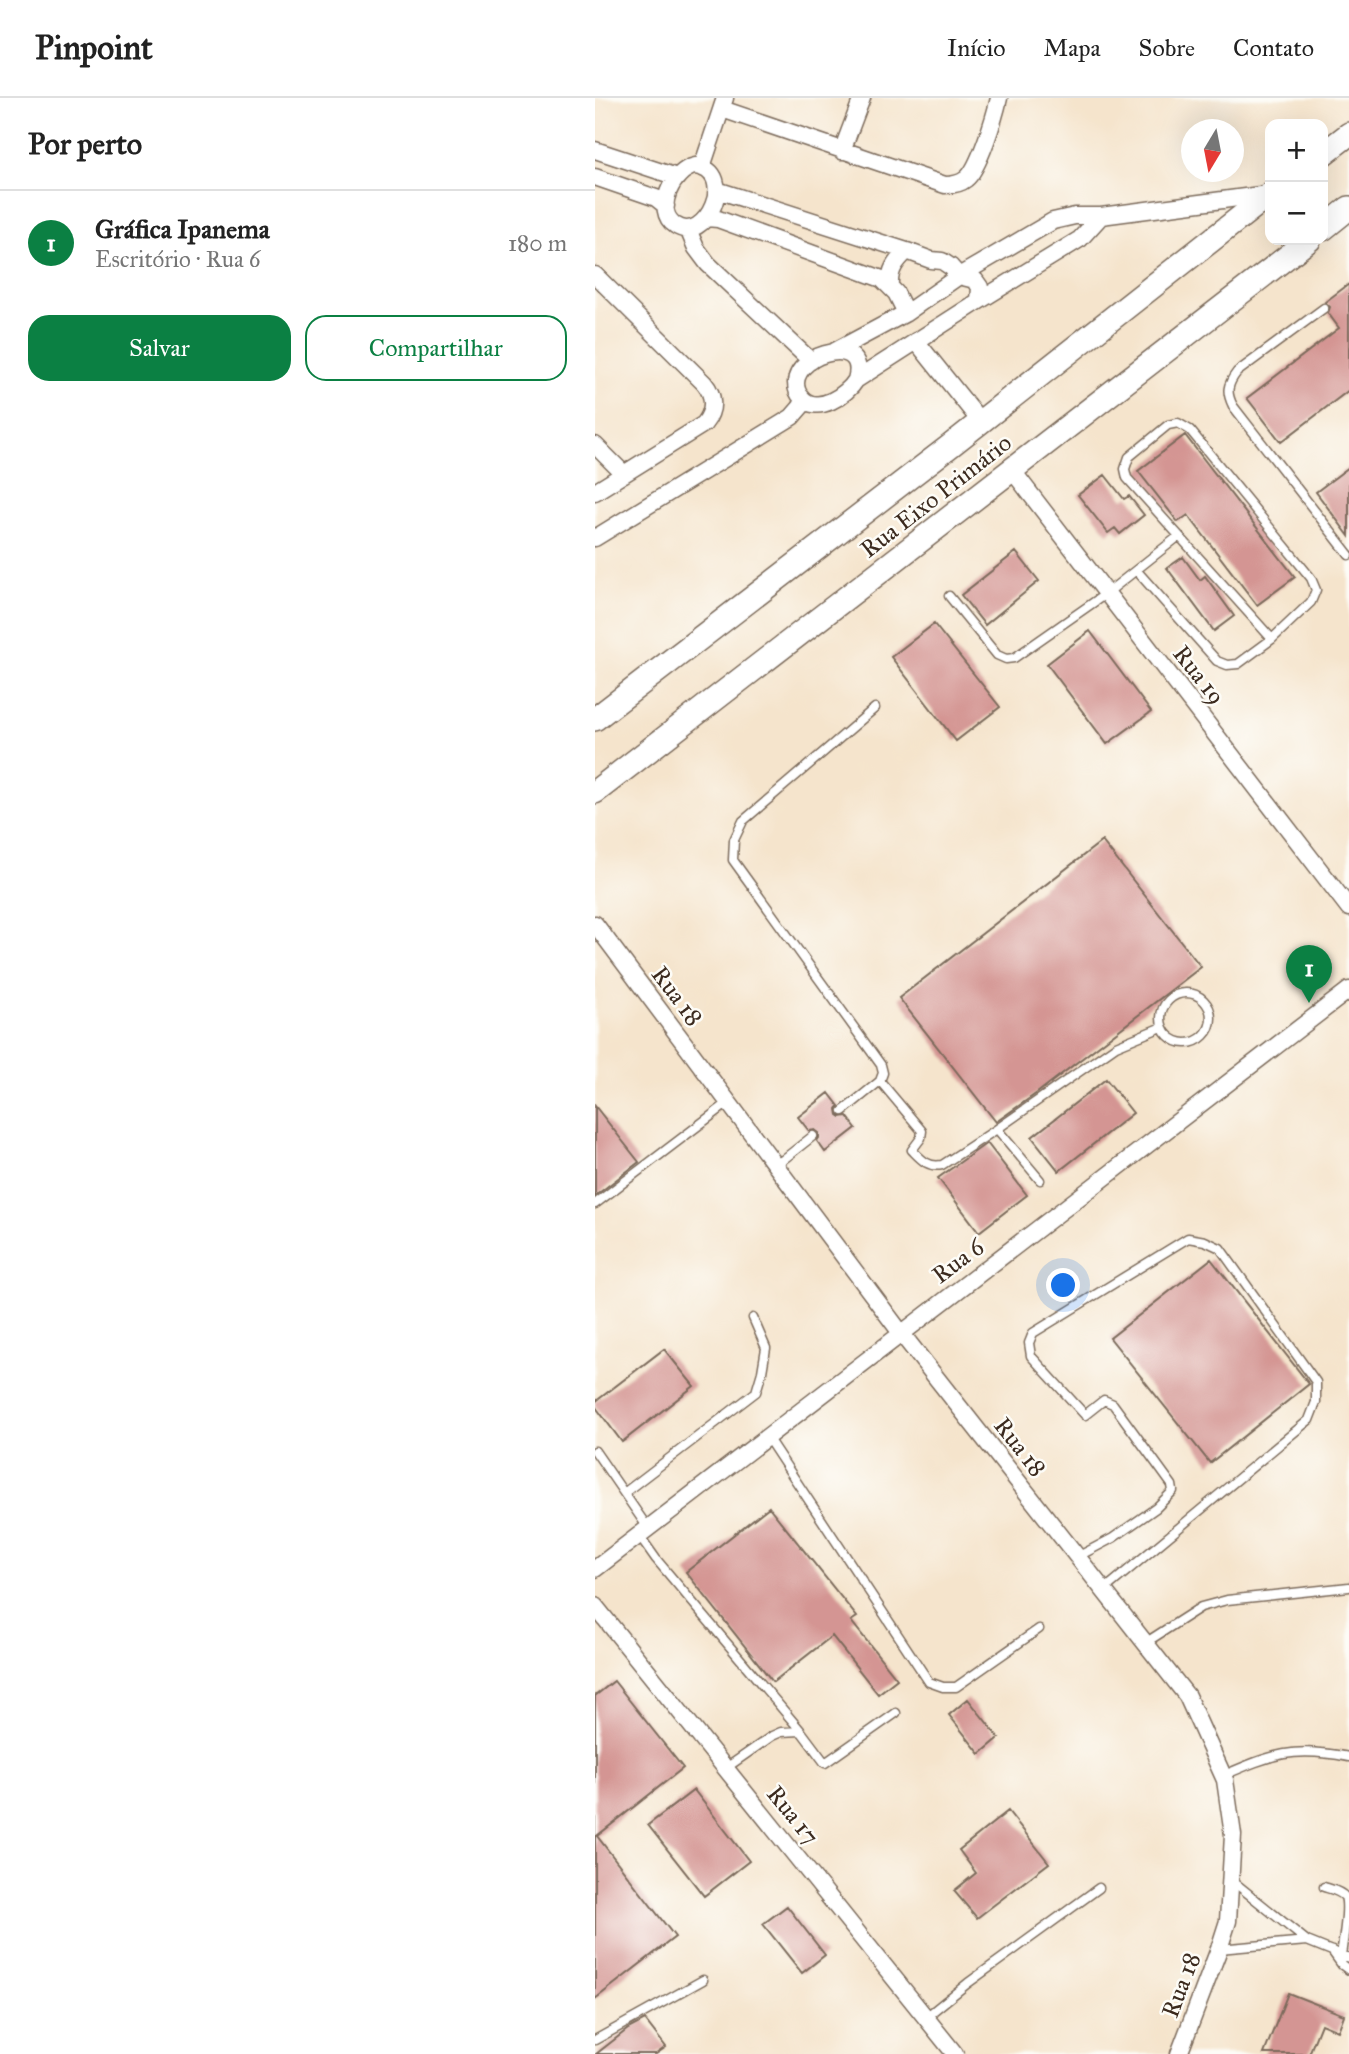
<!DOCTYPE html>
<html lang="pt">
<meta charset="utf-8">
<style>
:root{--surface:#fff;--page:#f2f2f2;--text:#222;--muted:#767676;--line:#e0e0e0;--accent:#0b8043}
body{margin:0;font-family:"IM FELL Great Primer",serif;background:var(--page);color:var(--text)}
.controls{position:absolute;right:21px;top:21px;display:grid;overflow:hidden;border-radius:14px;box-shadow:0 7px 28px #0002}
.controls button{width:63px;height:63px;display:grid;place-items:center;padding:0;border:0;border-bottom:2px solid var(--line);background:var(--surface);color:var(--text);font:35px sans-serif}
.compass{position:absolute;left:586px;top:21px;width:63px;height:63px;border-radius:50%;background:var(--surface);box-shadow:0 7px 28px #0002;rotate:190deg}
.you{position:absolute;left:469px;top:1188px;width:24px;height:24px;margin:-18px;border:5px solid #fff;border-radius:50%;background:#1a73e8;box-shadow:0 0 0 10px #1a73e833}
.badge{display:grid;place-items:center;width:46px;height:46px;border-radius:50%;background:var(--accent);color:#fff;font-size:23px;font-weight:700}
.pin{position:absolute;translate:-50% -58px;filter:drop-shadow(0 2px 4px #0008)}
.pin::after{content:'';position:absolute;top:37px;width:24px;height:21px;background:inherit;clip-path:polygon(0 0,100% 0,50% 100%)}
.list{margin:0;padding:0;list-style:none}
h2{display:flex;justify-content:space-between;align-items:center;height:91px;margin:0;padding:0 28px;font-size:30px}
h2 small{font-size:23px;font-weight:400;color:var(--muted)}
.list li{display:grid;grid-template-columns:46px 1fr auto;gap:21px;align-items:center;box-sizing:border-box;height:105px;padding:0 28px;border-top:2px solid var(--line)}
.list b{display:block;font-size:26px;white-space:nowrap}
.list p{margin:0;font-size:23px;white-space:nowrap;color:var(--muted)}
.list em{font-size:23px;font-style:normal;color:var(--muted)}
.actions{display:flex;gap:14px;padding:21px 28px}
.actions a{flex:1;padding:16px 0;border:2px solid var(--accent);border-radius:21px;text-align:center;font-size:24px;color:var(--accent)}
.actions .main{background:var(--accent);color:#fff}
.map{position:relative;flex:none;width:754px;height:1956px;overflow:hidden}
header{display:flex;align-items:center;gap:42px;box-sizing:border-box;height:98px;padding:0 35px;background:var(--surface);border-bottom:2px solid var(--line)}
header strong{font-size:33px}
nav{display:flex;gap:38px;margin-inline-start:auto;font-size:24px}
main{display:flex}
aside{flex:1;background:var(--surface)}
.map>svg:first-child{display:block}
.building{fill:#d49593}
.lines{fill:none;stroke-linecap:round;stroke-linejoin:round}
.lane-casing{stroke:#7c6b5b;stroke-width:11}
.street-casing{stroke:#7c6b5b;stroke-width:19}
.secondary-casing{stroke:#7c6b5b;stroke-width:26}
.lane{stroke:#fff;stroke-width:8}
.street{stroke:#fff;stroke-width:16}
.secondary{stroke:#fff;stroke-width:23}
.labels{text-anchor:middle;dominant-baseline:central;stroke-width:5;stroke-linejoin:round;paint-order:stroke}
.street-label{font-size:24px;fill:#3b2a1e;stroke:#fdfcf7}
</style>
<header>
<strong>Pinpoint</strong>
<nav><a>Início</a><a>Mapa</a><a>Sobre</a><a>Contato</a></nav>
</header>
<main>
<aside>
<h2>Por perto<small></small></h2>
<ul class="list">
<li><span class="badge">1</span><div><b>Gráfica Ipanema</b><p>Escritório · Rua 6</p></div><em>180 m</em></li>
</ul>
<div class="actions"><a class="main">Salvar</a><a>Compartilhar</a></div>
</aside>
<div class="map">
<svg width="754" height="1956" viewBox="0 0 754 1956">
<rect width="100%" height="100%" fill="#fdfcf7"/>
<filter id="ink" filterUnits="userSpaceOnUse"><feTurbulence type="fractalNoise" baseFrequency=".0143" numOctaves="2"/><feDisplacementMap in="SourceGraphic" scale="14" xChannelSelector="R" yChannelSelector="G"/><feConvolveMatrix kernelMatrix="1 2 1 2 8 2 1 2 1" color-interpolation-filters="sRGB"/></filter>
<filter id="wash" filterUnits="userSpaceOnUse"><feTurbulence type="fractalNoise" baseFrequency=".00686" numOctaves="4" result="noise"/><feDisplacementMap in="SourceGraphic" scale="28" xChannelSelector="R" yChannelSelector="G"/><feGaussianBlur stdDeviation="1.57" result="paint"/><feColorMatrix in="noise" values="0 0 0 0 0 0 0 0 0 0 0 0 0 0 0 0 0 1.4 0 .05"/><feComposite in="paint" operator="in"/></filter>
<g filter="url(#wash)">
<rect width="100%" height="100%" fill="#f5e4cc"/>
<g id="blocks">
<path class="building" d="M754,186V292L686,344L652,300L744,230L733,215L735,209L730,204Z
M590,337L700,479L662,507L593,417L583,424L543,373Z
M754,369V438L721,394Z
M510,377L529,401L534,398L549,417L525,436L520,430L513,435L483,397Z
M421,454L444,483L390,527L366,497Z
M588,459L605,482L610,478L639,518L619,533L572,470Z
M339,526L405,609L361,643L296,559Z
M495,533L556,614L512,646L452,566Z
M507,743L606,869L442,995L401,1024L304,900Z
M511,981L538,1015L464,1073L437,1039Z
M234,995L244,1008L242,1011L243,1017L246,1019L252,1018L261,1030L230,1054L222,1043L224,1040V1035L220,1032L214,1033L203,1019Z
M0,1008L44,1064L0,1098Z
M392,1045L432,1097L384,1134L343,1080Z
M616,1161L714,1286L615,1365L515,1240Z
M69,1251L99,1288L27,1344L0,1308V1304Z
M174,1409L262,1519L256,1523L302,1581L283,1596L237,1538L178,1584L91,1474Z
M19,1583L88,1670L2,1738L80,1839L0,1901V1598Z
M373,1601L404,1640L385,1656L354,1617Z
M99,1692L154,1763L109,1798L53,1727Z
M413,1713L454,1765L382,1820L359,1793L381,1775L364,1752Z
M192,1808L230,1857L207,1875L168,1826Z
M693,1895L749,1917L743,1933L726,1926L714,1956H669Z
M50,1922L71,1949L61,1956H1L33,1931Z"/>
</g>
</g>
<g filter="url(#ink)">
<use href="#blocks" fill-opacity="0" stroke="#7c6b5b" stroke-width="2"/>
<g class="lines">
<g class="lane-casing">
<path id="lane" d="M729,210L642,274C632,287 631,294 638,308L754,457
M542,473L622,563L632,567L643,566L677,541L716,504L721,492L716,480L595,332L583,325L573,327L534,359L530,371L532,380L677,541
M354,498L402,557L411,561L419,560L512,495L584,438
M566 920a25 25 0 1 1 50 0a25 25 0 1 1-50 0Z
M285,983L327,1033L326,1040L317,1052C326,1061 333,1070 347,1067L402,1031L445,1082
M248,1013L285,983L288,975L286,967L138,762L139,742L148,723L280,610
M402,1031L521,948L567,929
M180,1068L218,1038
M0,1106L133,1005
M172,1339L334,1584L348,1589H361L444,1531
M0,1353L53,1430
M29,1395L161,1294L167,1274L171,1250L158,1220
M44,1437L61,1461L206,1633L230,1665L301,1615
M482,1459L518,1440L561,1410L578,1393L577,1387L518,1306L509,1302L490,1317L436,1258L434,1245L438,1235L593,1140L610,1143L625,1150L721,1284V1304L714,1322L509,1492
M550,1545L606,1509L632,1502L754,1489
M131,1670L177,1638L186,1634L206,1633
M627,1678C678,1656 698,1648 754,1659
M635,1781L712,1843L754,1860
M729,1789C735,1791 745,1793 750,1799C754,1810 748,1843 746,1857
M624,1851L712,1843
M737,1853L747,1867L754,1872
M331,1919L373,1885L504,1790
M0,1942L108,1882"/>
</g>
<g class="street-casing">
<path id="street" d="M127,11L350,87C357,87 365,86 371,81C384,71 400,18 404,0
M0,52L82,79
M247,53L267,0
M100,68C145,73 110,149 80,127C58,112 78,72 100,68Z
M107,69L130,0
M0,79L61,100L71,108
M122,92L312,153L336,162L347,163L356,169L364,178L380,182L385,189L384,203
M111,120L123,121L287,181L301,195L311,215
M93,131L101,150L113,166L216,263
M0,177L109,285C120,298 120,312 109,326L0,394
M295,188C294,172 301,163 312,153
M321,243L385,323
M240,253L311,215L364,178L458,123L480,118H506L673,96
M261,282C274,236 202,254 201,285C201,291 203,296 207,300C222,317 252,297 261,282L384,203L485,141L506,118
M0,347L29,376
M417,372L754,810
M0,440L197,319L210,304
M0,826L306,1235L592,1598L630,1682L638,1737L633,1823L624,1851L584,1956
M0,1471L754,892
M0,1508L360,1956"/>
</g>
<g class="secondary-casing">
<path id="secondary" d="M728,56L754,36
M728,131L754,110
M0,621L355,348L675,96
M0,694L714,142"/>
</g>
<use href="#lane" class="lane"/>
<use href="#street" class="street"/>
<use href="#secondary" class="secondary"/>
</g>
</g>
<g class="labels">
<g class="street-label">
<text transform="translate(341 398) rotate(-38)">Rua Eixo Primário</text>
<text transform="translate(604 577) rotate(52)">Rua 19</text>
<text transform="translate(82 898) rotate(53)">Rua 18</text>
<text transform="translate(363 1163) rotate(-37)">Rua 6</text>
<text transform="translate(425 1349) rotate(52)">Rua 18</text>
<text transform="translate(198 1717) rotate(51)">Rua 17</text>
<text transform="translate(586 1887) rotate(-69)">Rua 18</text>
</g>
</g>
</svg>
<div class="controls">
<button>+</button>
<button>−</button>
</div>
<svg class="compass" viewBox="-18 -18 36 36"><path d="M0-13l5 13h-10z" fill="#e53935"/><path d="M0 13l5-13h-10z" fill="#767676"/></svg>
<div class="you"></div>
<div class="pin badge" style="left:714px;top:905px">1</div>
</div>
</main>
